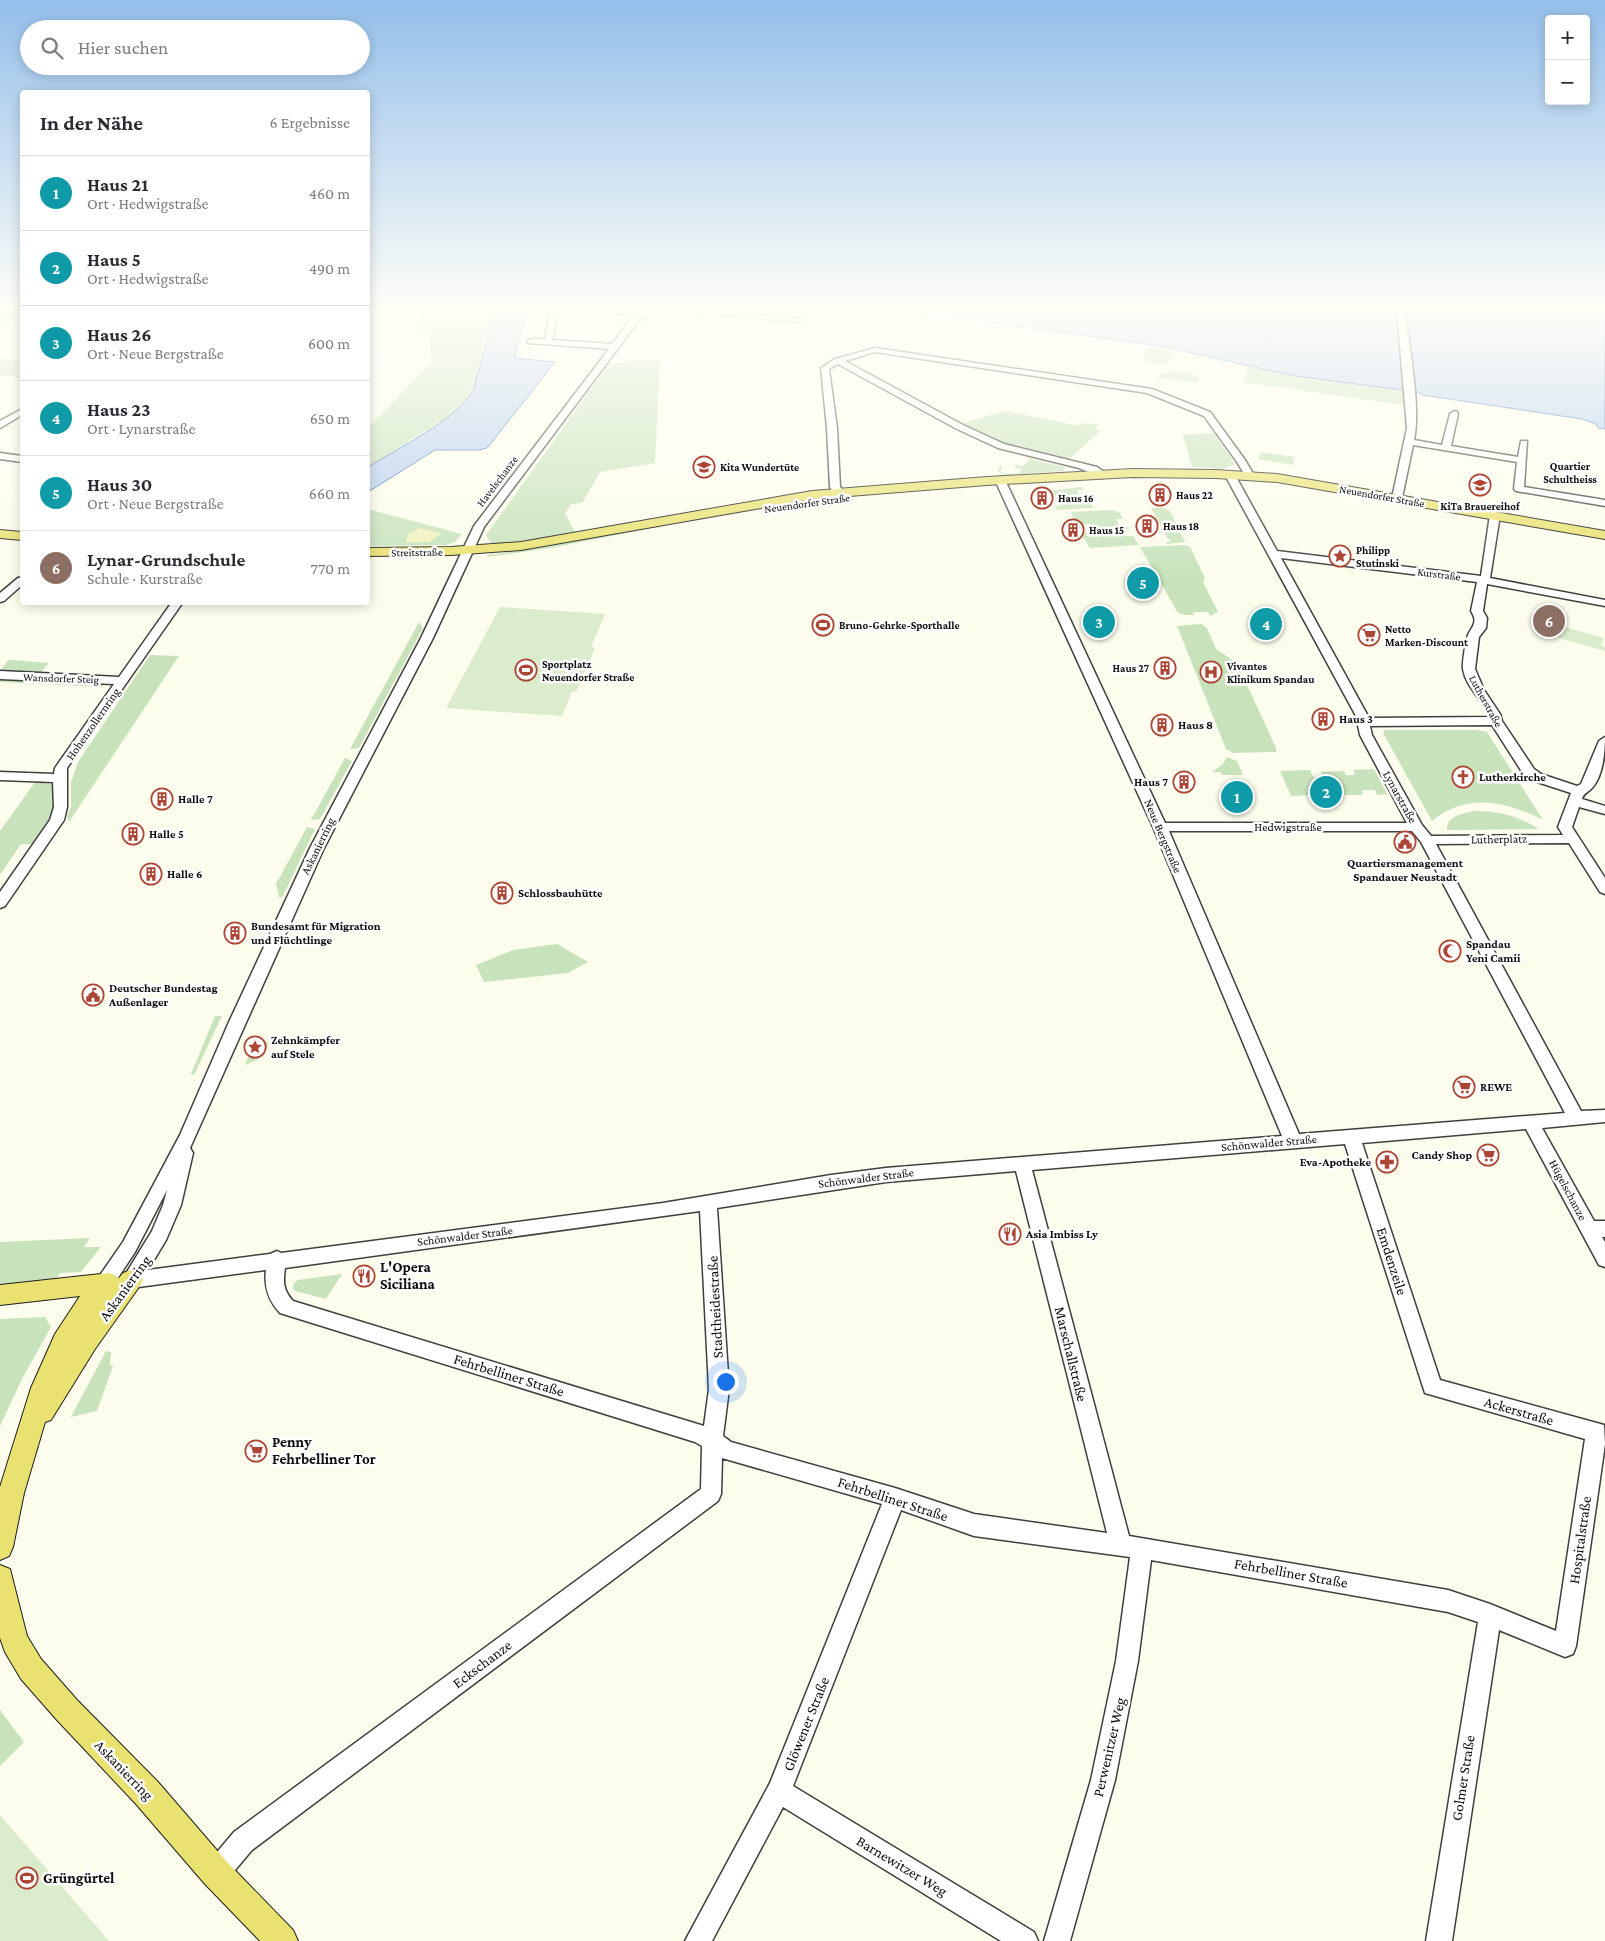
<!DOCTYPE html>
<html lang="de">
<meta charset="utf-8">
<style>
:root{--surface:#fff;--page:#f7f7f7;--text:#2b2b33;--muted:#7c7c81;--line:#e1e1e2;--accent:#ac4534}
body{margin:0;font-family:"Crimson Pro",serif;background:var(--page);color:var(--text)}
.controls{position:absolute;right:15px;top:15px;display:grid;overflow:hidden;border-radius:5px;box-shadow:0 2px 12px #0003}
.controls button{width:45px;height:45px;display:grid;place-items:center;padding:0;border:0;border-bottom:1px solid var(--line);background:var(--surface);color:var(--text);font:25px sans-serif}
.you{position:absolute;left:725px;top:1381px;width:18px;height:18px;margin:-12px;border:4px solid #fff;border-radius:50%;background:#1a73e8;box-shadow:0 0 0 8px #1a73e833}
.badge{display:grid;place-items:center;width:32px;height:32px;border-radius:50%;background:var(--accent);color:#fff;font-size:16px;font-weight:700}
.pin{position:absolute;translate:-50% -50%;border:2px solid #fff;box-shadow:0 1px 5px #0006}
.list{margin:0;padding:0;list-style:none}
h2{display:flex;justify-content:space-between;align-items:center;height:65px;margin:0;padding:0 20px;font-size:21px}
h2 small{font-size:16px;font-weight:400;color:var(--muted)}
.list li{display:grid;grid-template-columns:32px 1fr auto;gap:15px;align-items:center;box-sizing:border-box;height:75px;padding:0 20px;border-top:1px solid var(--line)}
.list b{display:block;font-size:19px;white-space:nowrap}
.list p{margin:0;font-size:16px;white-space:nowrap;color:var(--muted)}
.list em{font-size:16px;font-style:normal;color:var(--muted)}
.icon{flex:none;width:28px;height:28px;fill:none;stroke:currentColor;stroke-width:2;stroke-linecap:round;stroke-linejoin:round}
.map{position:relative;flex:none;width:1605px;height:1941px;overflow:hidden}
.search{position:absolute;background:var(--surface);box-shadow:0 2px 12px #0003;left:20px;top:20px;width:350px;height:55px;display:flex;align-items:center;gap:12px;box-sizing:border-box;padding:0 18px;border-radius:28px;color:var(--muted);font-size:19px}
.panel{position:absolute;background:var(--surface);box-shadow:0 2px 12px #0003;left:20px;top:90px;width:350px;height:515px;border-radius:5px}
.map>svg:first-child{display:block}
.green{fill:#c8e3bb}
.sand{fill:#f3f2be}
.pitch{fill:#daeccb}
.water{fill:#b7cfef;stroke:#4778bd}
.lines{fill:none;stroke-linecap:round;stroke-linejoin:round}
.minor-casing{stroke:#3f3f3f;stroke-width:3}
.major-casing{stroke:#1d1d1d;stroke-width:2}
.minor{fill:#fff;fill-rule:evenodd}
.major{fill:#e9e271;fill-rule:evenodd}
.labels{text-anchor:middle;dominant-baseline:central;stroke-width:5;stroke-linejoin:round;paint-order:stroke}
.far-neighbourhood-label{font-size:11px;font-weight:bold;fill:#0c0c0c;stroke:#fff}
.far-poi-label{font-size:11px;font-weight:bold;fill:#0c0c0c;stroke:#fff;text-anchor:start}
.far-street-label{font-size:11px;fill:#0c0c0c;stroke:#fff}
.poi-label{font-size:12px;font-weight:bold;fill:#0c0c0c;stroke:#fff;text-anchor:start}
.street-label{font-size:12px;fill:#0c0c0c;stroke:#fff}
.near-street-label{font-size:15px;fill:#0c0c0c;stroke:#fff}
.near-poi-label{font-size:15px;font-weight:bold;fill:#0c0c0c;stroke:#fff;text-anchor:start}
</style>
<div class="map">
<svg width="1605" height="1941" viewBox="0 0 1605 1941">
<rect width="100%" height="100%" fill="#fdfded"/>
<path class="green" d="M424,311H496C479,349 486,390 448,417L368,467V438L370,436L368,435V428L432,362L429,336L431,333L417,330L421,326L414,325L423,317L418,316Z
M1150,347L1173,352L1166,365L1141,361Z
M0,359L22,362V378L0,375Z
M652,359L660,360L655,463L600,472L582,503L571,504L565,513L576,534L492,545L486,535L609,364Z
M1249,366L1295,377L1403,391L1404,405L1243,382Z
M1171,371L1192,373L1200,380L1194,383L1156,377Z
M1004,411L1080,426L1079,424L1089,423L1099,425L1095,429L1101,430L1067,461L1014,448L961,424Z
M1214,433L1235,464L1223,469L1192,467L1183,435Z
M1261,452L1295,457L1293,465L1258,459Z
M1030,459L1064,467V471L1004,475L998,471L1000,466H1003L1000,471L1005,474L1020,473L1022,469L1014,468L1016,465L1024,466Z
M1082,487L1083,490H1077L1082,499L1090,498L1093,508L1057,510L1055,506H1060L1052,490Z
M1151,508H1163L1170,511L1185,542L1167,544L1166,542L1171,541L1166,536Z
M368,509L462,534L455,542L447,545L368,546Z
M1112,510L1119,512L1123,519H1116L1120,527H1128L1129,529H1121L1125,536H1133L1139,545L1090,548L1080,533L1096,532L1099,528L1089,524L1076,525L1071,512Z
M681,520L683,522L551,548L487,557L488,555L518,551Z
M1185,545L1190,547L1205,578L1203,582L1218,612L1210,616L1208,612H1193L1194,615H1185L1178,613L1140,547Z
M419,622L423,628L359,748L350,749Z
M1201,624L1207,628L1216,649L1237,663L1276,748V752L1233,753L1226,749L1177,626Z
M150,655L179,656L69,822L67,816L71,807V782L78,762Z
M8,660H10L49,663L39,674L0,672Z
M0,677L106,683L101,687L0,682Z
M1385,730H1477L1487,732L1543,820C1506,801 1466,792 1432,821L1383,733Z
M1227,757L1237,761L1243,775H1222L1221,772H1212L1223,764Z
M345,758L352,761L320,819L311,820Z
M1374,769L1387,794L1377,795L1375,790H1362L1363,795H1332L1321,772L1344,771L1346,775H1355L1353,770Z
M1310,770L1322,795L1291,796L1280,771Z
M35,782L51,784C65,803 43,829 32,844H21L0,875V831Z
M1475,811C1500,811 1518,816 1539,829L1447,830C1446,816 1464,813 1475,811Z
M307,827L315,829L282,898L279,897L276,884Z
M557,944L588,962L568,973L484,982L476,965L513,950Z
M215,1016H222L194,1075L191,1074Z
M257,1036L268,1043C268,1056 255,1061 245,1065Z
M90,1238L84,1247H101L81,1272L60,1273L55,1281L0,1285V1242Z
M342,1274L326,1299L295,1291L293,1288L294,1283L298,1280Z
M45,1317L51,1327L22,1379L0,1426V1319Z
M106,1351L111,1352L110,1365L113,1366L97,1411L71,1417Z
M0,1710L24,1742L0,1766Z"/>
<path class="sand" d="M420,528L441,534L429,542H406L408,534Z"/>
<path class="pitch" d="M500,607L605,614L591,647L595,648L576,692H572L562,716L446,708Z
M1562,626L1604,638L1601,645L1605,647V651L1537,632L1539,628L1558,634Z
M0,1815L109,1941H0Z"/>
<path class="water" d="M496,311H527L514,358L555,362L487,448L479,450H435L368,492V467C397,449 456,420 473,391Z
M911,311H1605V429L1598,428L1596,424L1582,419L1423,395L1417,392L1295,376L1160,346Z"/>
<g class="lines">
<g class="minor-casing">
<path id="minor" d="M17,311H22V314L0,324V319Z
M551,311H559L552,340L612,344L631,319L636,316L610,313L606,311L643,313L646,311H655L637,323L484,527L433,638L324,848L190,1148L193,1153L181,1205L166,1240L148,1270L270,1254L277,1251L281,1253L663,1203L831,1175L886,1168L1282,1136L1153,827L995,480L1000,477L1005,480L1165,823H1407L1360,735L1356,716L1225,475L1227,473H1233L1235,475L1277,551L1481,576L1490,515L1495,512L1499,513L1500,515L1490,578L1605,600V606L1487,584L1483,611L1487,618L1486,628L1479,637L1475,669L1484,690L1500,714L1502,721L1534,769L1541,774L1577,786L1581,784L1599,741L1605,737C1605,752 1603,776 1592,788C1588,793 1584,792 1582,799L1605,806V814L1579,807L1572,827L1605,878V894L1600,892L1569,843L1436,844L1581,1111L1605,1110V1122L1542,1128L1594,1221H1605V1237H1602L1605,1242V1267L1599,1265L1526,1129L1362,1143L1440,1380L1604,1425L1605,1444L1576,1646L1573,1654L1565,1657L1499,1630L1452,1941H1426L1478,1622L1448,1612L1151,1560L1138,1661L1115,1780L1070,1941H1044L1091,1780L1116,1661L1130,1557L974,1536L901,1510L793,1786L1034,1932L1038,1941H1001L783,1807L712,1941H685L770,1783L882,1504L722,1458L721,1494L718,1501L252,1850L225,1882L216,1885L207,1882L204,1873L207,1864L234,1832L701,1489L702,1446L695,1442L280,1313C268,1300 264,1287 266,1270L131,1288L124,1286L122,1280L152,1231L163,1205L167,1190L135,1252L110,1290L103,1292L96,1290L94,1284L123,1242L180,1135L229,1022L310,848L421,638L474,526L609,349L528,343L527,341L531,339H545ZM1281,558L1477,582L1471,611C1478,622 1473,625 1468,635C1466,639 1462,664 1463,669C1466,688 1484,700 1489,717L1369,718ZM1492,725L1524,775L1531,780L1571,793L1558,827L1563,835L1431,836L1422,825L1372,735L1370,726ZM1169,831H1412L1421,842L1565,1113L1299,1134ZM1345,1144L1425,1393L1585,1439L1556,1631L1490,1604L1448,1590L1129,1536L1032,1170ZM1016,1171L1107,1533L974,1514L895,1488L731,1442L723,1436L729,1389L717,1208L886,1182ZM700,1211L709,1389L704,1426L293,1301C283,1290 283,1282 285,1268Z
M696,311H721L799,318L803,320L799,322L700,313Z
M1397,311H1405C1409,348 1421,405 1414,440L1442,445L1450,414L1454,411L1457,412L1458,414L1451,446L1518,457L1521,441H1527L1524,487L1605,500V506L1516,491L1514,489L1517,462L1413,445L1402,498L1400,500H1394L1392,498L1407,428Z
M875,348L1152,389L1210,412L1245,460L1254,475L1252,477H1246L1237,462L1204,416L1147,393L875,352L845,361L963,425L1004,444L1097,467L1108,475L1103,478L1079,468L998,448L957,429L838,364L829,369L837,428L840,487L850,497L848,499C839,501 834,494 830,487L827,428L821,368L835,359Z
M22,409V415L0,428V421Z
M0,453L22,456V462L0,459Z
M22,577V585L4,601L0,602V593L18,578Z
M172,602H183L67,768V807L64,820L5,906L0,908V892L50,820L54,807L53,782L0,780V772L54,774L55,768L114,684L0,679V671L119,677Z"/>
</g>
<g class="major-casing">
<path id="major" d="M1132,469L1216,470L1277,474L1605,531V539L1277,482L1216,478L1132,477L987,485L812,499L521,550L451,555L368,556V548L451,547L521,542L812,491L987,477Z
M0,530L22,532V540L0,538Z
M131,1270L139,1273L143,1280L139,1287L95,1349L51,1420L45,1422L24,1493L13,1547L9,1556L0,1560V1487L31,1388L55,1334L80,1296L0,1305V1285L110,1273L119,1278L123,1273Z
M0,1565L10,1569L27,1636L41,1659L77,1700L158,1782L227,1862L293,1930L298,1941H260L205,1884L136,1804L57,1720L21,1679L5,1652L0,1638Z"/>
</g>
<use href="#minor" class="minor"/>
<use href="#major" class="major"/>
</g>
<linearGradient id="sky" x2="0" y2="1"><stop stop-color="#94bfeb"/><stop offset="0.53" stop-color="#fefef7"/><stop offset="1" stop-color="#fefef7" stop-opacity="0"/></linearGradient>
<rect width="1605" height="582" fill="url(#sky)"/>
<defs>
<g id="school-ring" transform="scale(1.125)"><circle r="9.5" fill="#fff" stroke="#ac4534" stroke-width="1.5"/><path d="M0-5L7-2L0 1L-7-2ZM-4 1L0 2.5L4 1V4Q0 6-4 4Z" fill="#ac4534"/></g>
<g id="building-ring" transform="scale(1.125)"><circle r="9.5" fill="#fff" stroke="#ac4534" stroke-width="1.5"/><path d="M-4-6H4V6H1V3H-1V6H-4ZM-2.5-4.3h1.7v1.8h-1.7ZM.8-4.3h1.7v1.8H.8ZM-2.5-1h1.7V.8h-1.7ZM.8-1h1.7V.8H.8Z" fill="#ac4534"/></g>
<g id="sight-ring" transform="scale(1.125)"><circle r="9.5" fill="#fff" stroke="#ac4534" stroke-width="1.5"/><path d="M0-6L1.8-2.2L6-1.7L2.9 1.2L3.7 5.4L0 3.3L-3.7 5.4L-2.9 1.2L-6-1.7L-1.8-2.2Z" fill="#ac4534"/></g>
<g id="stadium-ring" transform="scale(1.125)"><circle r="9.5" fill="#fff" stroke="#ac4534" stroke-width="1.5"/><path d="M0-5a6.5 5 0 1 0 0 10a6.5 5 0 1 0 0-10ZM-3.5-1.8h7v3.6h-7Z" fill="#ac4534"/></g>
<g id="supermarket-ring" transform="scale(1.125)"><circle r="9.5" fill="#fff" stroke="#ac4534" stroke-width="1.5"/><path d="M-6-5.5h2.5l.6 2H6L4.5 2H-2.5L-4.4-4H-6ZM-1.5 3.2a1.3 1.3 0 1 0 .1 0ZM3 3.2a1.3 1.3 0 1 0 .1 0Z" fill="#ac4534"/></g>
<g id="hospital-ring" transform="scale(1.125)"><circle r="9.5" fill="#fff" stroke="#ac4534" stroke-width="1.5"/><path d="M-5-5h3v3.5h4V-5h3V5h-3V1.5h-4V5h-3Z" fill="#ac4534"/></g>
<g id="church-ring" transform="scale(1.125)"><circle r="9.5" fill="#fff" stroke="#ac4534" stroke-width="1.5"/><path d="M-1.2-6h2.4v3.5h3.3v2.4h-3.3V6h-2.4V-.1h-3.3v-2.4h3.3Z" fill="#ac4534"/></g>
<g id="civic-ring" transform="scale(1.125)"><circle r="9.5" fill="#fff" stroke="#ac4534" stroke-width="1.5"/><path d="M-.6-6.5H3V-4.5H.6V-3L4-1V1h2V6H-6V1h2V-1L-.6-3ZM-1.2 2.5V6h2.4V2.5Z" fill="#ac4534"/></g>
<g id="mosque-ring" transform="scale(1.125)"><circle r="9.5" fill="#fff" stroke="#ac4534" stroke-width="1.5"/><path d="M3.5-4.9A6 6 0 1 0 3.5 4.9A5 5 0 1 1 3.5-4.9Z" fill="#ac4534"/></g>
<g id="pharmacy-ring" transform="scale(1.125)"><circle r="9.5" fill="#fff" stroke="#ac4534" stroke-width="1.5"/><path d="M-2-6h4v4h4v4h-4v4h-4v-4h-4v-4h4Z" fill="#ac4534"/></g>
<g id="restaurant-ring" transform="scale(1.125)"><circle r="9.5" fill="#fff" stroke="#ac4534" stroke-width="1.5"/><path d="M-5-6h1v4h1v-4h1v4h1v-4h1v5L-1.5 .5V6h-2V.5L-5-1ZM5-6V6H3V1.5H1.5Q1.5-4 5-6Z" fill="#ac4534"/></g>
</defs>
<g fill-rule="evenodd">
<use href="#school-ring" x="704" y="467"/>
<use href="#school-ring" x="1480" y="485"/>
<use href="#building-ring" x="1160" y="495"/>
<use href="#building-ring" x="1042" y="498"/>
<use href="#building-ring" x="1147" y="526"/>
<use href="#building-ring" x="1073" y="530"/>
<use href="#sight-ring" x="1340" y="556"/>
<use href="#stadium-ring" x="823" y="625"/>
<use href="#supermarket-ring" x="1369" y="635"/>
<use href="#building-ring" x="1165" y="668"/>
<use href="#stadium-ring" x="526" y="670"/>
<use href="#hospital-ring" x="1211" y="672"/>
<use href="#building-ring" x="1323" y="719"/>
<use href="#building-ring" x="1162" y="725"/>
<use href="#church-ring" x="1463" y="777"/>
<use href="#building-ring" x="1184" y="782"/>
<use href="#building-ring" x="162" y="799"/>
<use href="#building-ring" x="133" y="834"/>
<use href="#civic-ring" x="1405" y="842"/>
<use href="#building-ring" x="151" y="874"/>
<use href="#building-ring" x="502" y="893"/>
<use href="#building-ring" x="235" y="933"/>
<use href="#mosque-ring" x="1450" y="951"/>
<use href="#civic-ring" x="93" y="995"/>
<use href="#sight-ring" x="255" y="1047"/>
<use href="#supermarket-ring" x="1464" y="1087"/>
<use href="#supermarket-ring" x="1488" y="1155"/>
<use href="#pharmacy-ring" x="1387" y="1162"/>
<use href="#restaurant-ring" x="1010" y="1234"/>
<use href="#restaurant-ring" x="364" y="1276"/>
<use href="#supermarket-ring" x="256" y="1451"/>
<use href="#stadium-ring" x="27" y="1878"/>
</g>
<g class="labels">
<g class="far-neighbourhood-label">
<text x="1570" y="466">Quartier<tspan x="1570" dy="13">Schultheiss</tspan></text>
</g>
<g class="far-poi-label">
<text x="720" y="467">Kita Wundertüte</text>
<text x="1176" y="495">Haus 22</text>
<text x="1058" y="498">Haus 16</text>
<text x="1480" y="506" text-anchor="middle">KiTa Brauereihof</text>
<text x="1163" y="526">Haus 18</text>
<text x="1089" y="530">Haus 15</text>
<text x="1356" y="550">Philipp<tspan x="1356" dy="13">Stutinski</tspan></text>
<text x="839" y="625">Bruno-Gehrke-Sporthalle</text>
<text x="1385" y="629">Netto<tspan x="1385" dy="13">Marken-Discount</tspan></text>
<text x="542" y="664">Sportplatz<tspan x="542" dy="13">Neuendorfer Straße</tspan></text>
<text x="1227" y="666">Vivantes<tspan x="1227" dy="13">Klinikum Spandau</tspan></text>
<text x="1149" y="668" text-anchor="end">Haus 27</text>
</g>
<g class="far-street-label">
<text transform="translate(497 481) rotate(-53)">Havelschanze</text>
<text transform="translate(1382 496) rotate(10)">Neuendorfer Straße</text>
<text transform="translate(807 503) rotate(-8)">Neuendorfer Straße</text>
<text transform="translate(417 552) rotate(-1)">Streitstraße</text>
<text transform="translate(1439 574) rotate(7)">Kurstraße</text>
<text transform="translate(61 678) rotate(2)">Wansdorfer Steig</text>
<text transform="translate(1486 701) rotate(61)">Lutherstraße</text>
</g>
<g class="poi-label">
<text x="1339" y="719">Haus 3</text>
<text x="1178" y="725">Haus 8</text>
<text x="1479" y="777">Lutherkirche</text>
<text x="1168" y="782" text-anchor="end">Haus 7</text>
<text x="178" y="799">Halle 7</text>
<text x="149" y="834">Halle 5</text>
<text x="1405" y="863" text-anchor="middle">Quartiersmanagement<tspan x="1405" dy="14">Spandauer Neustadt</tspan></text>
<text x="167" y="874">Halle 6</text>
<text x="518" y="893">Schlossbauhütte</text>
<text x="251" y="926">Bundesamt für Migration<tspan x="251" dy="14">und Flüchtlinge</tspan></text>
<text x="1466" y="944">Spandau<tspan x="1466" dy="14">Yeni Camii</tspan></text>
<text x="109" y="988">Deutscher Bundestag<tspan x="109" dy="14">Außenlager</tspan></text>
<text x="271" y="1040">Zehnkämpfer<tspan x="271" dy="14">auf Stele</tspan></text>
<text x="1480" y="1087">REWE</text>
<text x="1472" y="1155" text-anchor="end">Candy Shop</text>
<text x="1371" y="1162" text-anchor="end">Eva-Apotheke</text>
<text x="1026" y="1234">Asia Imbiss Ly</text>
</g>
<g class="street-label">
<text transform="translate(93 724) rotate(-55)">Hohenzollernring</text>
<text transform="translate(1400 797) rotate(61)">Lynarstraße</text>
<text x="1288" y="827">Hedwigstraße</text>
<text transform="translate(1163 836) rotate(67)">Neue Bergstraße</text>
<text transform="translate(1499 839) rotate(-1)">Lutherplatz</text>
<text transform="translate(318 846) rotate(-64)">Askanierring</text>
<text transform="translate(1269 1143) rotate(-5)">Schönwalder Straße</text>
<text transform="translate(866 1178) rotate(-7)">Schönwalder Straße</text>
<text transform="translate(1568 1190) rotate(62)">Hügelschanze</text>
<text transform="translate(465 1236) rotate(-7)">Schönwalder Straße</text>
</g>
<g class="near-street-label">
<text transform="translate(1392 1261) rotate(72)">Emdenzeile</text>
<text transform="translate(125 1288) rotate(-54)">Askanierring</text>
<text transform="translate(715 1307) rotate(-93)">Stadtheidestraße</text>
<text transform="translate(1071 1354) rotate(76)">Marschallstraße</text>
<text transform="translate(509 1375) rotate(17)">Fehrbelliner Straße</text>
<text transform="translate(1519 1411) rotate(16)">Ackerstraße</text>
<text transform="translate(893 1499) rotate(18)">Fehrbelliner Straße</text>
<text transform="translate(1580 1540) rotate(-82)">Hospitalstraße</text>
<text transform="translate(1291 1573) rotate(10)">Fehrbelliner Straße</text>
<text transform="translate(482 1664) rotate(-37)">Eckschanze</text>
<text transform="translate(806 1724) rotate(-68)">Glöwener Straße</text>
<text transform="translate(1109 1747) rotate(-77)">Perwenitzer Weg</text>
<text transform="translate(124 1770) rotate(46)">Askanierring</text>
<text transform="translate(1463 1778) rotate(-81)">Golmer Straße</text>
<text transform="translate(902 1866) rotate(31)">Barnewitzer Weg</text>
</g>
<g class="near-poi-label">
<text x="380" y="1267">L'Opera<tspan x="380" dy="17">Siciliana</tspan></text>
<text x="272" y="1442">Penny<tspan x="272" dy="17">Fehrbelliner Tor</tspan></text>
<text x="43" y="1878">Grüngürtel</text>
</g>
</g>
</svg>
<div class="controls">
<button>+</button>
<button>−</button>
</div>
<div class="you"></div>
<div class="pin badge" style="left:1237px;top:797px;background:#0f9aa8">1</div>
<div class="pin badge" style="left:1326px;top:792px;background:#0f9aa8">2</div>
<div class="pin badge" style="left:1099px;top:622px;background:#0f9aa8">3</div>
<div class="pin badge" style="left:1266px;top:624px;background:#0f9aa8">4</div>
<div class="pin badge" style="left:1143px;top:583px;background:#0f9aa8">5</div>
<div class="pin badge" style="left:1549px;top:621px;background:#8d6e63">6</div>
<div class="search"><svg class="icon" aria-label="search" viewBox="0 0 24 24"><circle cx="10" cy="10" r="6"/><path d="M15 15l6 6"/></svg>Hier suchen</div>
<section class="panel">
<h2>In der Nähe<small>6 Ergebnisse</small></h2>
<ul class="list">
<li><span class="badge" style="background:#0f9aa8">1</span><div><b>Haus 21</b><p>Ort · Hedwigstraße</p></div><em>460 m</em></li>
<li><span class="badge" style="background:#0f9aa8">2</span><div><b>Haus 5</b><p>Ort · Hedwigstraße</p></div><em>490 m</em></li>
<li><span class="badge" style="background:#0f9aa8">3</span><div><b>Haus 26</b><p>Ort · Neue Bergstraße</p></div><em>600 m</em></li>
<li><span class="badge" style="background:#0f9aa8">4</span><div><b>Haus 23</b><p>Ort · Lynarstraße</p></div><em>650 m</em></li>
<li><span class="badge" style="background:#0f9aa8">5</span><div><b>Haus 30</b><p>Ort · Neue Bergstraße</p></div><em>660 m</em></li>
<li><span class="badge" style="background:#8d6e63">6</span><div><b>Lynar-Grundschule</b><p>Schule · Kurstraße</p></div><em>770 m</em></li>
</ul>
</section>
</div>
